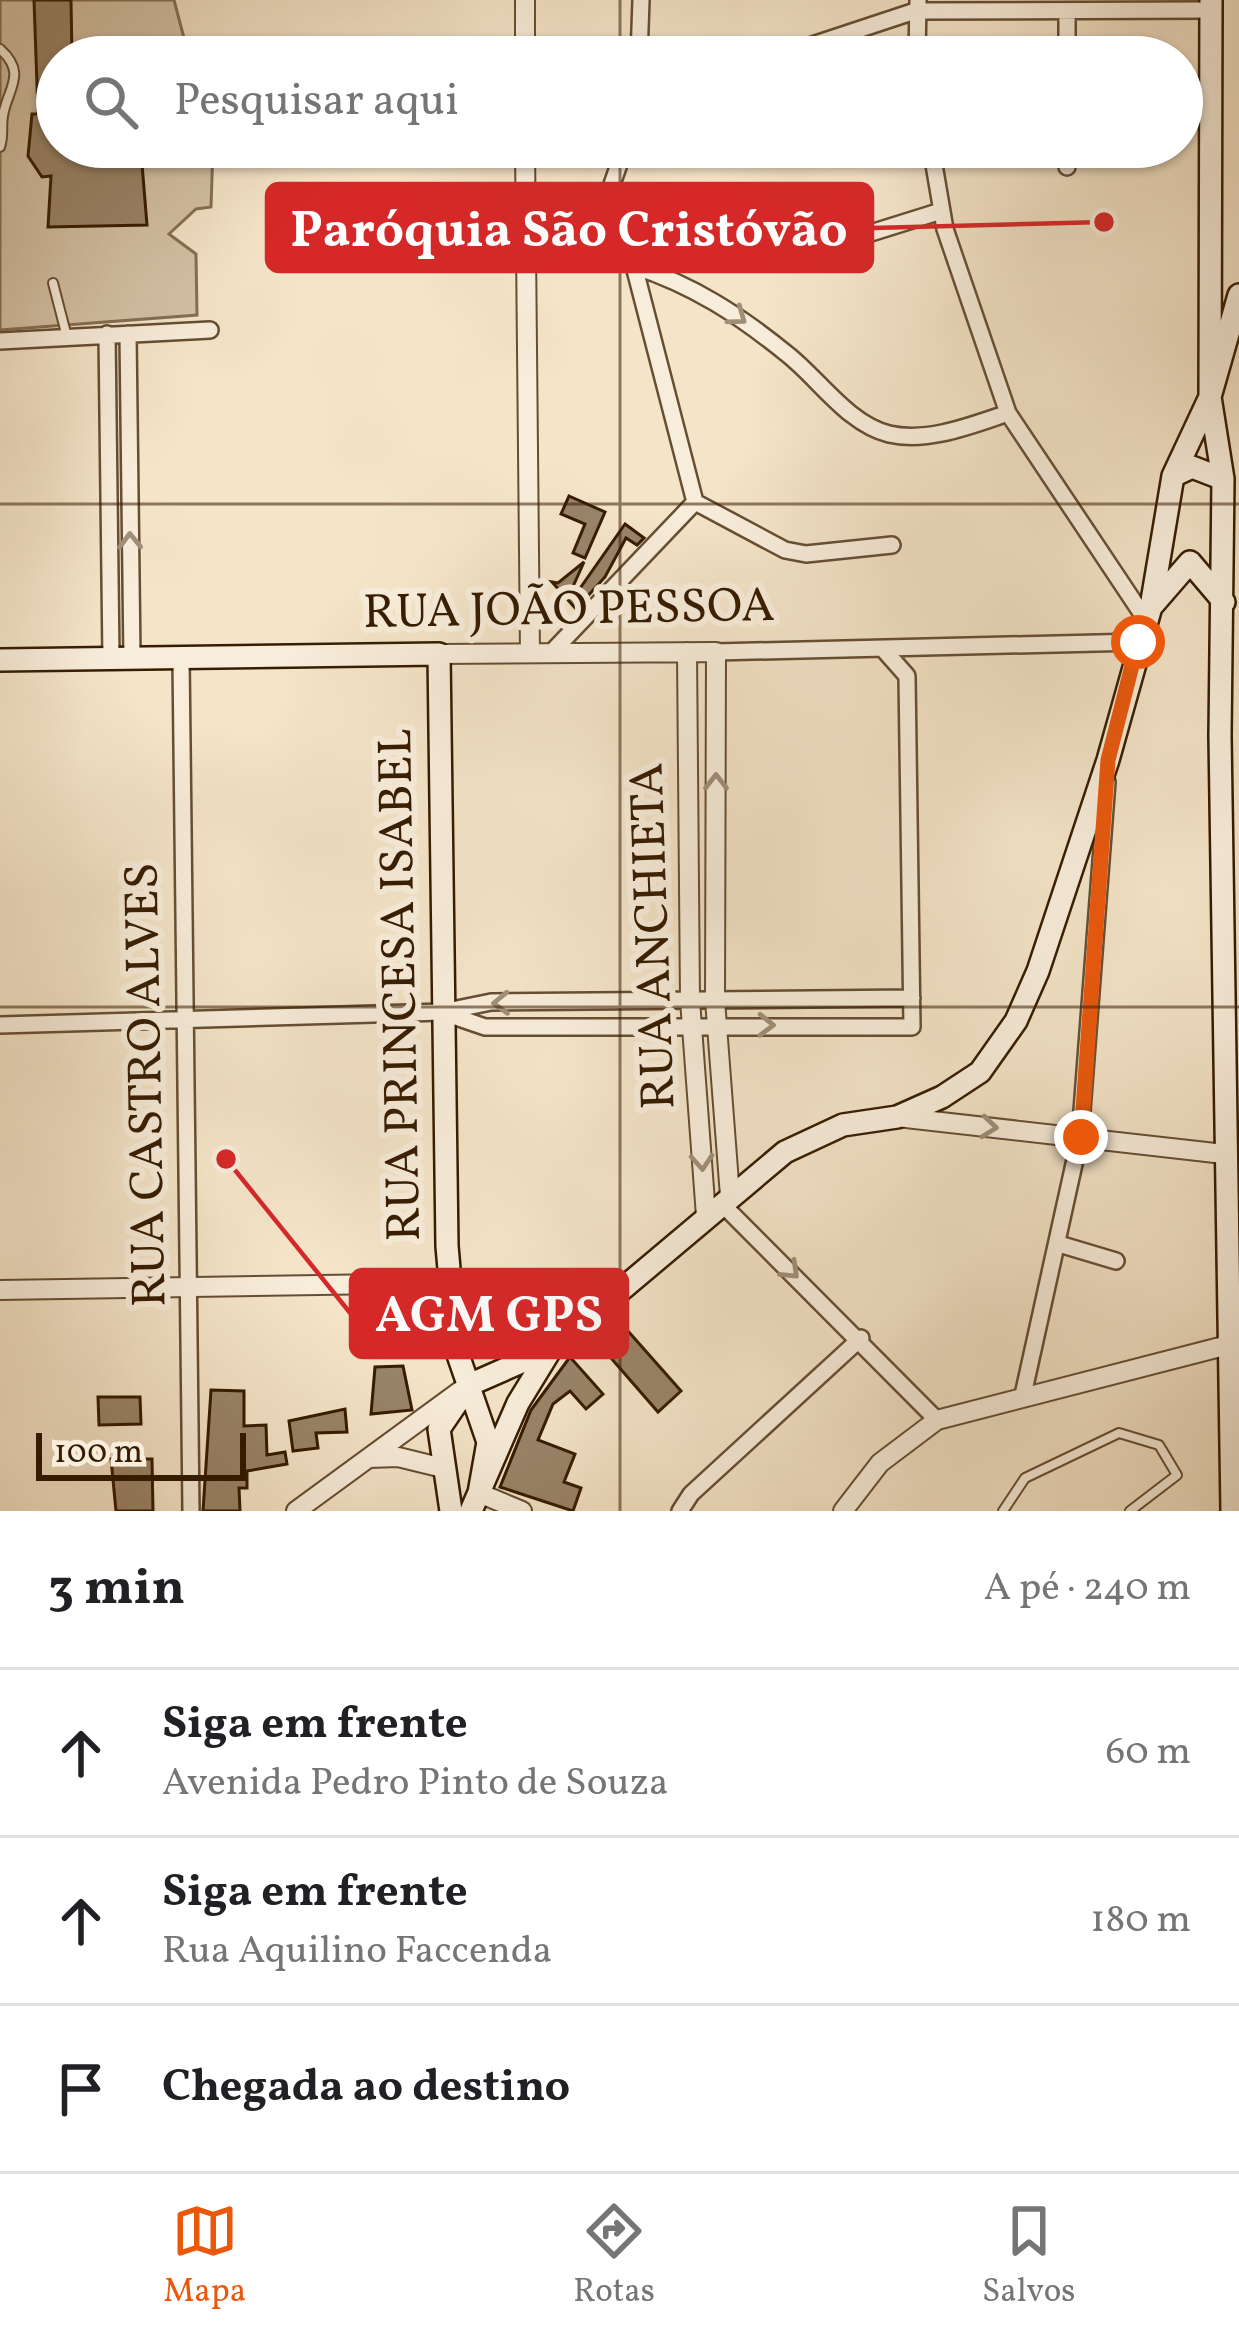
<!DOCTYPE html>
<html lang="pt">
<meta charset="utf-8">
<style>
:root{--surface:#fff;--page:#f6f6f6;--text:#202124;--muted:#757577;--line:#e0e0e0;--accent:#ea580c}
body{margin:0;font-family:Vollkorn,serif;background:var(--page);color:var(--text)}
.scale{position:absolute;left:36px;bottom:30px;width:210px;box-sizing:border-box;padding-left:12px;border:6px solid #361c00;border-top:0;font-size:33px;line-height:42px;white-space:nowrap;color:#361c00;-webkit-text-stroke:9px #f8eddb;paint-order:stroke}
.stop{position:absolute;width:36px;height:36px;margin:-27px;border:9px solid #ea580c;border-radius:50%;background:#fff}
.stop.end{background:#ea580c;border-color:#fff;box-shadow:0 3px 12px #0008}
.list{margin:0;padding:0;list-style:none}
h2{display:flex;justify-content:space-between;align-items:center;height:156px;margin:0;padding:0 48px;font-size:51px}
h2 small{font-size:39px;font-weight:400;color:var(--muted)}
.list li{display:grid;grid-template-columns:78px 1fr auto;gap:36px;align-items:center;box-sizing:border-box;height:168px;padding:0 48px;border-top:3px solid var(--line)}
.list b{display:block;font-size:45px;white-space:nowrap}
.list p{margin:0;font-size:39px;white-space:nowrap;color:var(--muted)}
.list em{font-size:39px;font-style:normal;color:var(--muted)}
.icon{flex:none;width:66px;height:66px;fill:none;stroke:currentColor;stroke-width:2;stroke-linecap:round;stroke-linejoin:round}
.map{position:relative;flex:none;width:1239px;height:1511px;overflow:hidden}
.search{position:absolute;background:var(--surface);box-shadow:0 3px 9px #0004;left:36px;right:36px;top:36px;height:132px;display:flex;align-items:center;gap:30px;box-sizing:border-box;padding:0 42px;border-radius:66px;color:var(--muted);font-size:45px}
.sheet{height:660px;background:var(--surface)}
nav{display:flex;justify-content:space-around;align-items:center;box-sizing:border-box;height:168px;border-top:3px solid var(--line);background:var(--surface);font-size:33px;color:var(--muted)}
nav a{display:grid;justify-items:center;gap:6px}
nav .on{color:var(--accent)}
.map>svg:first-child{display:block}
.green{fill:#d4c2a6;stroke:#856f53;stroke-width:3}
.building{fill:#998468;stroke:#361c00;stroke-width:3}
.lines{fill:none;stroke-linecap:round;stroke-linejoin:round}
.service-casing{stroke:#664e32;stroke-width:12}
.minor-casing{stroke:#664e32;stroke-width:20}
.tertiary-casing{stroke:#664e32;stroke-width:22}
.secondary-casing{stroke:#361c00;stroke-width:26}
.path{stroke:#361c00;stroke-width:3;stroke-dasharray:9 6;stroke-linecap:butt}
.service{stroke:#f8eddb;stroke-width:8}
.minor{stroke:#f8eddb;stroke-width:15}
.tertiary{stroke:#f8eddb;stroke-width:18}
.secondary{stroke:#f8eddb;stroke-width:21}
.oneway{stroke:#a18f78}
.route{stroke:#ea580c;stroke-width:15}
.grid{fill:none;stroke:#361c00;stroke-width:3;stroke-opacity:0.55}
.labels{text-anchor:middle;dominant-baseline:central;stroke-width:12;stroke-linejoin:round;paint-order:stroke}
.street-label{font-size:48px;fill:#361c00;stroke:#f8eddb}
.leader{fill:none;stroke:#d62828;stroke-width:4.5}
.callout-dot{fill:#d62828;stroke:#f8eddb;stroke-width:4.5}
.callout{fill:#d62828;stroke:#d62828;stroke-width:4.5}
.callout-label{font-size:51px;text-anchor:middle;font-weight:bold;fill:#fff}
</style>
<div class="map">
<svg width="1239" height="1511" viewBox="0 0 1239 1511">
<rect width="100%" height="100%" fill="#f4e4c8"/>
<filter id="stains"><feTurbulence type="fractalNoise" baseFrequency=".00167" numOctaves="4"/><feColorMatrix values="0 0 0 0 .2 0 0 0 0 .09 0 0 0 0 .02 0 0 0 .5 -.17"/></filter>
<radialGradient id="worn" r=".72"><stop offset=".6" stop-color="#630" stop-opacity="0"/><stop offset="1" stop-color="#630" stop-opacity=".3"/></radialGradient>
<path class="green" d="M0,0H174L189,57H57V147H213L211,207L196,209L169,234L196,254L197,315L0,330Z"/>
<path class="building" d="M34,0H71L72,57H57V147H162L163,162L142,164L147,225L48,227L51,176L42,177L28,156L32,114H38Z
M569,496L605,512L585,558L573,553L585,524L561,514Z
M625,524L644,538L637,545L626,538L605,577L576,609L552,582L558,583L584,562L571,591L576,594Z
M620,1322L681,1391L658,1412L597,1342Z
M570,1357L603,1394L586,1409L570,1391L553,1404L538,1440L575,1454L564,1482L581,1488L573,1511L500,1487L531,1410Z
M403,1366L412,1410L371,1414L375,1367Z
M211,1390L244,1391V1426L266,1425L267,1455L285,1452L287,1464L247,1471V1488H239L240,1511H203Z
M98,1397H140L141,1424L99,1425Z
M345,1409L347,1432L316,1433L318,1448L293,1451L289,1421Z
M111,1459H152L153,1511H116Z"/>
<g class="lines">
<g class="service-casing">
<path id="service" d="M0,49C28,74 7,89 3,116C1,128 4,135 0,147
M53,283L67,337
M1003,1511L1025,1478L1119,1433L1159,1445L1177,1475L1130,1511"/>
</g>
<g class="minor-casing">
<path id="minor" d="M1067,12V57
M639,57L641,0
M776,57L915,11L1210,10
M917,57L918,0
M625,147L602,213L604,230L634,266L695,502
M931,147L945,229L1008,413L1146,620
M1067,147V167
M842,242L941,211
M634,266C693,285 739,315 787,354C819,379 848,424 889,434C928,443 972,425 1008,413
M107,334L111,658
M128,334L132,658
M0,341L210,330
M695,502L785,550L806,554L892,545
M716,652L1138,642
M551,653L695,502
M181,659L191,1511
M444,1013L485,1027H912L907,676L884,650
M0,1025L442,1012L491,1002L912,998
M721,1203L937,1420
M1059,1244L1116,1261
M1023,1395L1080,1137L1107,782
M680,1511L691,1494L861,1338"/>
</g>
<g class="tertiary-casing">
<path id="tertiary" d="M525,0V57
M525,147L530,653
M687,652L690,1000L706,1216
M439,654L716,652L715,1000L730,1196
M897,1117L1224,1154
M0,1290L450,1283
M369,1458L398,1457L443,1468
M479,1493L522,1511
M296,1511L460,1391
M843,1511L880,1463L937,1420L1228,1345"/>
</g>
<g class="secondary-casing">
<path id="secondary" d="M1211,0L1210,397L1223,479L1220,736L1232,1511
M1173,476L1192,467L1223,479
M1151,607L1190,562L1224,602
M0,660L439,654L447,1246L456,1349L488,1442L479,1493
M450,1283L622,1287
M451,1511L439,1429L469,1385L551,1349L785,1152L843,1125L897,1117L942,1097L980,1072L1016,1021L1038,971L1108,760L1151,607L1173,476L1210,397L1239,295
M471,1511L518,1403L551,1349"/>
</g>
<path class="path" d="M544,219L588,214"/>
<use href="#service" class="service"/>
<use href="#minor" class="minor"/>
<use href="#tertiary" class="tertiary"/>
<use href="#secondary" class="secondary"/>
</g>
<defs><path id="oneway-chevron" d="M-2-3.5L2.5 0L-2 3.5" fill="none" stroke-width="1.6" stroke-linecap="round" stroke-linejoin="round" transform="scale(3)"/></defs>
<g class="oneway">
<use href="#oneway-chevron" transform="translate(738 317) rotate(36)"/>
<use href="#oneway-chevron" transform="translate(130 541) rotate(-91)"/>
<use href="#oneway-chevron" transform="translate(716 782) rotate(-90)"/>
<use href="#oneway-chevron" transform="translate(501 1003) rotate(178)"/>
<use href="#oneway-chevron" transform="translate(766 1025) rotate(1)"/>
<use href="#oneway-chevron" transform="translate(989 1127) rotate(6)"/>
<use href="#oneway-chevron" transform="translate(702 1162) rotate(86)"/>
<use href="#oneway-chevron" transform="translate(791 1271) rotate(44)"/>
</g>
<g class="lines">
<path class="route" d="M1081,1137L1108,760L1138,642"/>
</g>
<path class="grid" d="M620,0V57M620,147V1511M0,504H1239M0,1007H1239"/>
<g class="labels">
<g class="street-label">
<text transform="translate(569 611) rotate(-1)">RUA JOÃO PESSOA</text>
<text transform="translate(655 936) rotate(-92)">RUA ANCHIETA</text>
<text transform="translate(402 985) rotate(-91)">RUA PRINCESA ISABEL</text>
<text transform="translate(148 1085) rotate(-91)">RUA CASTRO ALVES</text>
</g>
</g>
<path class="leader" d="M1104 222L872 228M226 1159L351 1314"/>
<g class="callout-dot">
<circle cx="1104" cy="222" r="12"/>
<circle cx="226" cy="1159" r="12"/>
</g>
<g class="callout">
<rect x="267" y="184" width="605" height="87" rx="12"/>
<rect x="351" y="1270" width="276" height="87" rx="12"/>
</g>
<g class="callout-label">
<text x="569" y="246">Paróquia São Cristóvão</text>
<text x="489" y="1331">AGM GPS</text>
</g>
<rect width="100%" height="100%" filter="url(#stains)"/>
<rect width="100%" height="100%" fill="url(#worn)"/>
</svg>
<div class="scale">100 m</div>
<div class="stop" style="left:1138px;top:642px"></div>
<div class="stop end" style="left:1081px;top:1137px"></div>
<div class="search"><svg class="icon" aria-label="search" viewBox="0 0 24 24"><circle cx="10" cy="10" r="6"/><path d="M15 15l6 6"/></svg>Pesquisar aqui</div>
</div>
<section class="sheet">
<h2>3 min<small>A pé · 240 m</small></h2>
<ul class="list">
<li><svg class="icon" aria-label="ahead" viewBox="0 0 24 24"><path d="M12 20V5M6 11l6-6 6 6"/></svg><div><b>Siga em frente</b><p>Avenida Pedro Pinto de Souza</p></div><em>60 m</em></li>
<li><svg class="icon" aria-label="ahead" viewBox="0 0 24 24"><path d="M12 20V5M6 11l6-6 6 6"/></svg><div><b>Siga em frente</b><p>Rua Aquilino Faccenda</p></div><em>180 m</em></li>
<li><svg class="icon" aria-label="arrive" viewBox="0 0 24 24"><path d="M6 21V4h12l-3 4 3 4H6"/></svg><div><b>Chegada ao destino</b></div></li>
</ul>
</section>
<nav>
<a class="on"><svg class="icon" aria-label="map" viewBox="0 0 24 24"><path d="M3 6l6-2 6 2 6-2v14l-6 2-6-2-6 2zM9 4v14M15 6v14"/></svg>Mapa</a>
<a><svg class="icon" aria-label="directions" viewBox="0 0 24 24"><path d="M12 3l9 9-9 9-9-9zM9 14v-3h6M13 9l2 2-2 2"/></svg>Rotas</a>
<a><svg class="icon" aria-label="saved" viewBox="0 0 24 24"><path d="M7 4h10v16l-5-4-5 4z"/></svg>Salvos</a>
</nav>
